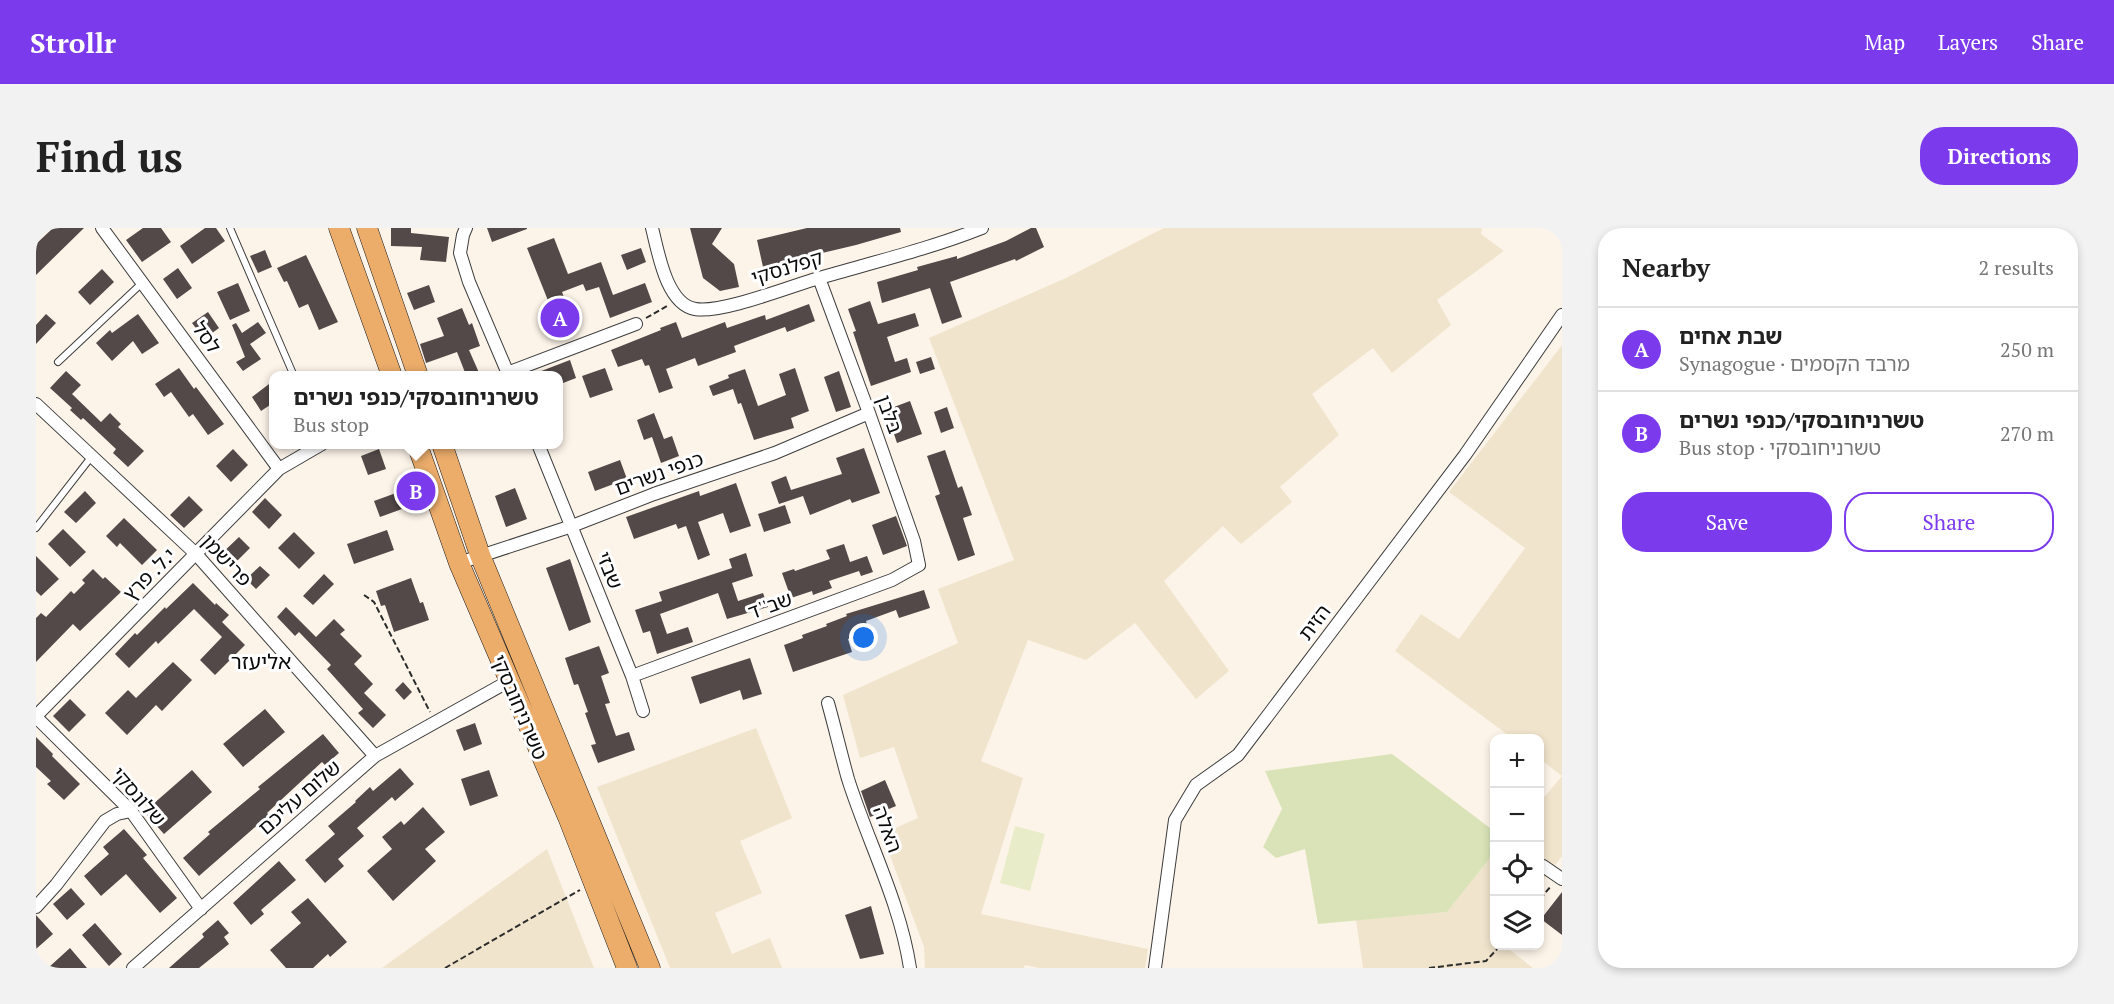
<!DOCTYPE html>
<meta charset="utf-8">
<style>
:root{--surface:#fff;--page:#f2f2f2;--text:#222;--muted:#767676;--line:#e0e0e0;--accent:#7c3aed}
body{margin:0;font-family:"PT Serif","Noto Sans Hebrew",serif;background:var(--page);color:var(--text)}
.controls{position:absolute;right:18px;bottom:18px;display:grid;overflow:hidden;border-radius:12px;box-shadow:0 3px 9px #0003}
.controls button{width:54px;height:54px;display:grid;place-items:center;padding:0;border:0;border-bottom:2px solid var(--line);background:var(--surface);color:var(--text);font:30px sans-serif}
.you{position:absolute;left:828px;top:410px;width:21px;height:21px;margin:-15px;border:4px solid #fff;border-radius:50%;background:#1a73e8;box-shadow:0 0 0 9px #1a73e833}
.badge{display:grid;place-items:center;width:39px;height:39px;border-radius:50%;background:var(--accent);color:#fff;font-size:20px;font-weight:700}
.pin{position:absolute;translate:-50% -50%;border:3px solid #fff;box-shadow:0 2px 6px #0006}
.popup{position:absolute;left:233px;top:143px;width:294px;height:78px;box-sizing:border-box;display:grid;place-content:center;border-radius:12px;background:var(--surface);filter:drop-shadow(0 2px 4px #0005);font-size:20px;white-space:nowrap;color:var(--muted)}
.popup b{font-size:22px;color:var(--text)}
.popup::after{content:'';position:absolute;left:50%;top:100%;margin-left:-12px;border:12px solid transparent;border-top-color:var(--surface)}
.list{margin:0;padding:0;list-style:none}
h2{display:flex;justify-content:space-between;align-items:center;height:78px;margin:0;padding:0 24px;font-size:26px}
h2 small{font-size:20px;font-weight:400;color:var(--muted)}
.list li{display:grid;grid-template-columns:39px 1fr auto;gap:18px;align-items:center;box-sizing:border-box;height:84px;padding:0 24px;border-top:2px solid var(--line)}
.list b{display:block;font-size:22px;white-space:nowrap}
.list p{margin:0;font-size:20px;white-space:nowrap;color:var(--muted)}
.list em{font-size:20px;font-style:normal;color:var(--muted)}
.actions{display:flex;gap:12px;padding:18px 24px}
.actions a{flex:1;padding:14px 0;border:2px solid var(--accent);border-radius:24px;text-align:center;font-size:21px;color:var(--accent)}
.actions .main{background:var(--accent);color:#fff}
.icon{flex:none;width:33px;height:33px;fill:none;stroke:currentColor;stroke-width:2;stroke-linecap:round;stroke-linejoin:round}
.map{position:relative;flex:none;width:1526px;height:740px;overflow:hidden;border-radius:24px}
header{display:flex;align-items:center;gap:36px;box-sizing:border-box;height:84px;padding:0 30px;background:var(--accent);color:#fff}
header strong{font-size:28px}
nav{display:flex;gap:33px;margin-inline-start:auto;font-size:21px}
.intro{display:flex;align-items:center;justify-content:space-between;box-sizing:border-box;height:144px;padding:0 36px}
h1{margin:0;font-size:42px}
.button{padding:15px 27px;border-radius:24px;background:var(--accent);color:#fff;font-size:21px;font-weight:700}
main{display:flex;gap:36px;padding:0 36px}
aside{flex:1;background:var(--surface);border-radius:24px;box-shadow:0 3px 9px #0003}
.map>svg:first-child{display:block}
.farmland{fill:#f0e4cc}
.green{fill:#d9e3b7}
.pitch{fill:#e8ecc8}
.building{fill:#524948}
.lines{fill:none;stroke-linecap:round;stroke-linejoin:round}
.service-casing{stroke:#3d3d3d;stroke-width:8}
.minor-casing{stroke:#3d3d3d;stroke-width:14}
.primary-casing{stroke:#1b1b1b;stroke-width:21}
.path{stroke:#2c2c2c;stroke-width:2;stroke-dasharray:6 3;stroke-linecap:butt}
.service{stroke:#fff;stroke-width:6}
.minor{stroke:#fff;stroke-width:12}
.primary{stroke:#ecad6b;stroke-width:20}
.labels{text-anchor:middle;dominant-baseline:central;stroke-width:6;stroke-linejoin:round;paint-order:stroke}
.street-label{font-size:20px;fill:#0a0a0a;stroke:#fff}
.neighbourhood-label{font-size:21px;fill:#0a0a0a;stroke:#fff}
</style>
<header>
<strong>Strollr</strong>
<nav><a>Map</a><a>Layers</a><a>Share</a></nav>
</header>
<div class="intro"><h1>Find us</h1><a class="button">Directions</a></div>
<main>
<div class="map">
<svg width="1526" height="740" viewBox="0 0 1526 740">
<rect width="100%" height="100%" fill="#fdf4e9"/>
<path class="farmland" d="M1128,0H1446L1445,6L1468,23L1401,72L1415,97L1356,145L1337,120L1276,166L1303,207L1244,259L1256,274L1205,316L1187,298L1128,353L1193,443L1160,471L1099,395L1050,432L992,412L945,533L987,550L945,686L1112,721L1109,740H1003L989,737L988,740H889L888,719L846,606L882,590L858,519L824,530L807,467L922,415L902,361L978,332L893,110L1030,50Z
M1526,117V628L1504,657V574L1526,548L1504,531V511L1476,510L1359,423L1385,386L1423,411L1489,320L1413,264Z
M720,500L756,590L704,613L726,665L679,685L696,726L734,710L746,740H634L561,559Z
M511,621L558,740H346Z
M1458,625V718H1469L1497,740H1327L1320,692L1411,684Z"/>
<path class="green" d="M1356,526L1458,603V625L1411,684L1282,696L1269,621L1240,630L1227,619L1246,581L1229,543Z"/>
<path class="pitch" d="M979,598L1009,606L994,663L964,655Z"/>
<path class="building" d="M17,0H48L0,47V16Z
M107,0H125L135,14L106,34L90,12Z
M169,0H180L189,13L156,36L144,18Z
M355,0H375V5L413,9L410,34L384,32L386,19L355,18Z
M451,0H491V1L456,14Z
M654,0H686L676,16L698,36L703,59L684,63L667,50Z
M771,0H864L865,4L820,17L727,39L721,12Z
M995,0H1000L1008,19L980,33L979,31L914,54L926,89L906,96L894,60L846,75L841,54L882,42L881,39L921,28V31L970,13Z
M518,10L532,46L565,34L577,67L609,55L616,74L574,90L563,59L550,63L547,56L526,64L539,99L519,106L510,82L515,80L491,20Z
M605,20L610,34L591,42L585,27Z
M229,22L236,39L222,45L214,28Z
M270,27L302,94L283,102L272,76L263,80L251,53L248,54L241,40Z
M142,40L156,60L141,71L127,51Z
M66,41L78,54L54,77L42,64Z
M202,55L214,83L194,92L181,64Z
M393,57L399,74L378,82L371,65Z
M834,73L842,96L879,85L883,98L851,109L859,134L871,130L875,144L835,158L817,104L820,103L812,81Z
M773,76L779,93L751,104L749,99L698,118L700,124L662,138L659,130L630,141L637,160L623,165L613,137L609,138L606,131L582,139L575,122L625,102L624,100L640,94L646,110L689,94L691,100L729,87L730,92Z
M426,80L433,97L436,95L444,118L433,122L444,147H430L421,124L390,135L384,116L408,108L401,90Z
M172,84L183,100L168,111L156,95Z
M10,86L20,95L0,116V97Z
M102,86L123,115L106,126L97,113L76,133L60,115L74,102L76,105Z
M222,94L230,105L214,116L225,131L207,143L200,134L209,129L196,97L200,95L206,105Z
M895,129L899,141L884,146L880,134Z
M534,132L540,150L522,157V147H495Z
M143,140L158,161L160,159L188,196L172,207L157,186L153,189L135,164L128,169L119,156Z
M569,140L577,162L554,170L546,148Z
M759,140L773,183L755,190L758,200L718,212L705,175L702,176L697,161L677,168L673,158L693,150L692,147L709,141L722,178L750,167L743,146Z
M30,143L45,157L36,166L65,194L74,185L85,196L82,199L108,223L92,239L77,225L80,221L47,190L45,192L34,182L36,180L14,160Z
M803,143L815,179L800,184L788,149Z
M237,153V175L225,183L216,169Z
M874,173L886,206L861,215L850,182Z
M911,179L918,200L905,205L898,184Z
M618,185L628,211L636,208L643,228L625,235L616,209L608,212L601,192Z
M828,220L844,265L816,275L814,271L774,287L767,268L743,276L735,254L750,248L755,262L806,246L800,230Z
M197,221L212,237L195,254L180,238Z
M343,221L350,241L332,247L325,228Z
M909,222L922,260L926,258L936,287L927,290L939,327L922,333L899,268L904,266L891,228Z
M584,232L591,251L559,263L552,244Z
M700,255L715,298L694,305L687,285L662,294L674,327L662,332L650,298L642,301L640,296L598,311L590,289L663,263L664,268Z
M479,260L491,291L470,299L459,268Z
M49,263L60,275L40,295L28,284Z
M360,265L366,281L344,289L338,273Z
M153,268L167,282L148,300L134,287Z
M229,270L246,287L233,301L216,284Z
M749,277L755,295L728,304L722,286Z
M860,288L871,318L847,327L836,297Z
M88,290L121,322L106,337L84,315L81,319L70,308Z
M27,301L50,324L34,339L12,316Z
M351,302L358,322L318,336L311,316Z
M258,304L279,325L263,341L242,320Z
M203,309L214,320L194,340L182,329Z
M808,316L814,334L831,328L837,344L825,348L823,343L793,353L796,360L777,367L776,363L755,370L746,345L758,341L759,343L794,331L790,322Z
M710,325L717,348L696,355L702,373L727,365L732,379L691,391L682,365L624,386L631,406L652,399L657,414L621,426L614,403L607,405L599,382L626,373L623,364L696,340L693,331Z
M0,328L23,351L5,368L0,363Z
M534,331L555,394L533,403L510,340Z
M224,338L234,347L220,361L210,351Z
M57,341L67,351L69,349L85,364L44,403L37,396L0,434V390L5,385L10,389L35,363L38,366L49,355L46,352Z
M288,346L298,356L277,377L267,368Z
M375,350L384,375L387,374L393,392L358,404L349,377L345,378L340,363Z
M157,355L179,377L180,375L193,387L186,394L209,417L179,447L164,432L186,409L158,381L122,416L120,413L93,440L79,426L99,405L101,407L129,379L130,381Z
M888,362L894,380L863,390L860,382L830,393L833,404L812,411L816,424L757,444L748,417L767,410L766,407L791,398L790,396L811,388L810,386Z
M250,379L280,409L298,391L309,402L304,406L326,428L318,436L337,456L328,465L350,487L337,500L322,485L327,481L291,441L295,437L263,404L259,408L241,389Z
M563,418L573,445L565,448L574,475L569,476L580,508L593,504L599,522L562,535L555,517L560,516L549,485L552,484L542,456L538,457L529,430Z
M714,430L726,466L707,472L704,462L664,476L655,449Z
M137,434L156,452L126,483L120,477L91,507L69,485L92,462L100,470Z
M367,454L376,464L368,472L359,462Z
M34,471L50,487L33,504L17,488Z
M229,481L249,504L207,539L187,516Z
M439,495L446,516L428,523L420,502Z
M287,506L303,525L289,537L286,534L231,585L233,587L163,648L147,630L174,606L172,604L224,561L222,559Z
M0,509L17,526L16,528L44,556L28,572L11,556L15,553L0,539Z
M364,540L378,556L359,573L356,569L321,600L328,608L302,631L308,638L289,655L269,632L299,606L292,598L320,574L319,573L334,559L337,563Z
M156,542L176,564L128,606L108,584Z
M453,542L462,568L434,578L425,551Z
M849,552L860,578L834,589L825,563Z
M387,579L409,604L389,621L400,633L357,673L331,643L356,621L346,609L365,593L368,597Z
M88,601L111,627L107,630L141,670L124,685L90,646L65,668L48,648L73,626L67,619Z
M243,633L260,652L225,682L228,686L215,697L197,675Z
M35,660L49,676L31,692L17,676Z
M1526,664V707L1505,691Z
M272,670L311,714L294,729L292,726L277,740H250L234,722L265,695L255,684Z
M835,678L848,726L824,731L809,687Z
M0,687L17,706L0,721Z
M182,692L193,705L188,709L193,716L163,740H133L168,709L166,706Z
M59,695L86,726L73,738L46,707Z
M34,720L51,740H12Z"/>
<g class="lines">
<g class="service-casing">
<path id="service" d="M194,0L258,148
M22,134L106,55
M0,300L56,228"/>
</g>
<g class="minor-casing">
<path id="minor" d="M66,0L243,241
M430,0L427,7L424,25L433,54L473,148
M616,0C622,23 630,76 659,81C685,86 755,58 783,50C838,34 893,21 946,0
M471,145L600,96
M0,176L160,326L339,528
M502,216L596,448L607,483
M423,335L536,298L618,266L739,225L833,185
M596,448L856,352L883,337L878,313L833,185L783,50
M792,475C799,500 805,526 812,551C832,614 864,674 874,740
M0,488L243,241L286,216
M0,489L95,583L165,681
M1507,638L1526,651
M0,679L20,657L69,593L81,586L95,583
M97,740L339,528L473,453
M1119,740L1139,592L1160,557L1202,527L1429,227L1526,87"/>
</g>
<g class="primary-casing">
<path id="primary" d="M303,0L356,148
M331,0L382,148
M381,216L423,335L532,589L591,740
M406,216L444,327L614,740"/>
</g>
<path class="path" d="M610,90L631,78
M328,367L338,374L394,484
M1504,671L1515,658
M409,740L544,662
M1393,740L1450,733L1464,718"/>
<use href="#service" class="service"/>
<use href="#minor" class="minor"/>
<use href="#primary" class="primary"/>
</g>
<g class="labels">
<g class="street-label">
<text transform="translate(751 39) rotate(-17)">קפלנסקי</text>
<text transform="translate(171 109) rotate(54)">לסל</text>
<text transform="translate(854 186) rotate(70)">בלבן</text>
<text transform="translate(623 245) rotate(-20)">כנפי נשרים</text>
<text transform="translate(191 332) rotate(47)">פרישמן</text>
<text transform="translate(574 342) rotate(68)">שבזי</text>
<text transform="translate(113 346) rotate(-45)">י.ל. פרץ</text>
<text transform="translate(734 377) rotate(-20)">שב''ד</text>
<text transform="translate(1278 394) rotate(-53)">הזית</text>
<text transform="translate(484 479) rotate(67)">טשרניחובסקי</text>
<text transform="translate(103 568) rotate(49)">שלונסקי</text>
<text transform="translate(263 569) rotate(-41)">שלום עליכם</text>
<text transform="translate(852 601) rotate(70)">האלה</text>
</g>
<g class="neighbourhood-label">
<text x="225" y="433">אליעזר</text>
</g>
</g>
</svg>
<div class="controls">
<button>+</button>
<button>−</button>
<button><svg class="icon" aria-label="locate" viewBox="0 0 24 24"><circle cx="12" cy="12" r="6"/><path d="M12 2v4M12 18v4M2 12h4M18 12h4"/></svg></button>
<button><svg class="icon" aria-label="layers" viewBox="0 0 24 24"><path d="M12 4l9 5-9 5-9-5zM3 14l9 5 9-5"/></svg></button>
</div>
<div class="you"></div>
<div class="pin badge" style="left:524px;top:90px">A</div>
<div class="pin badge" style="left:380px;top:263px">B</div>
<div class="popup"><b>טשרניחובסקי/כנפי נשרים</b>Bus stop</div>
</div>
<aside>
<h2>Nearby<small>2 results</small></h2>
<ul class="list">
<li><span class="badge">A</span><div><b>שבת אחים</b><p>Synagogue · מרבד הקסמים</p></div><em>250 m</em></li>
<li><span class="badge">B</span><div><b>טשרניחובסקי/כנפי נשרים</b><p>Bus stop · טשרניחובסקי</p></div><em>270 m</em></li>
</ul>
<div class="actions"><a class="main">Save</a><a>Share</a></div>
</aside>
</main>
